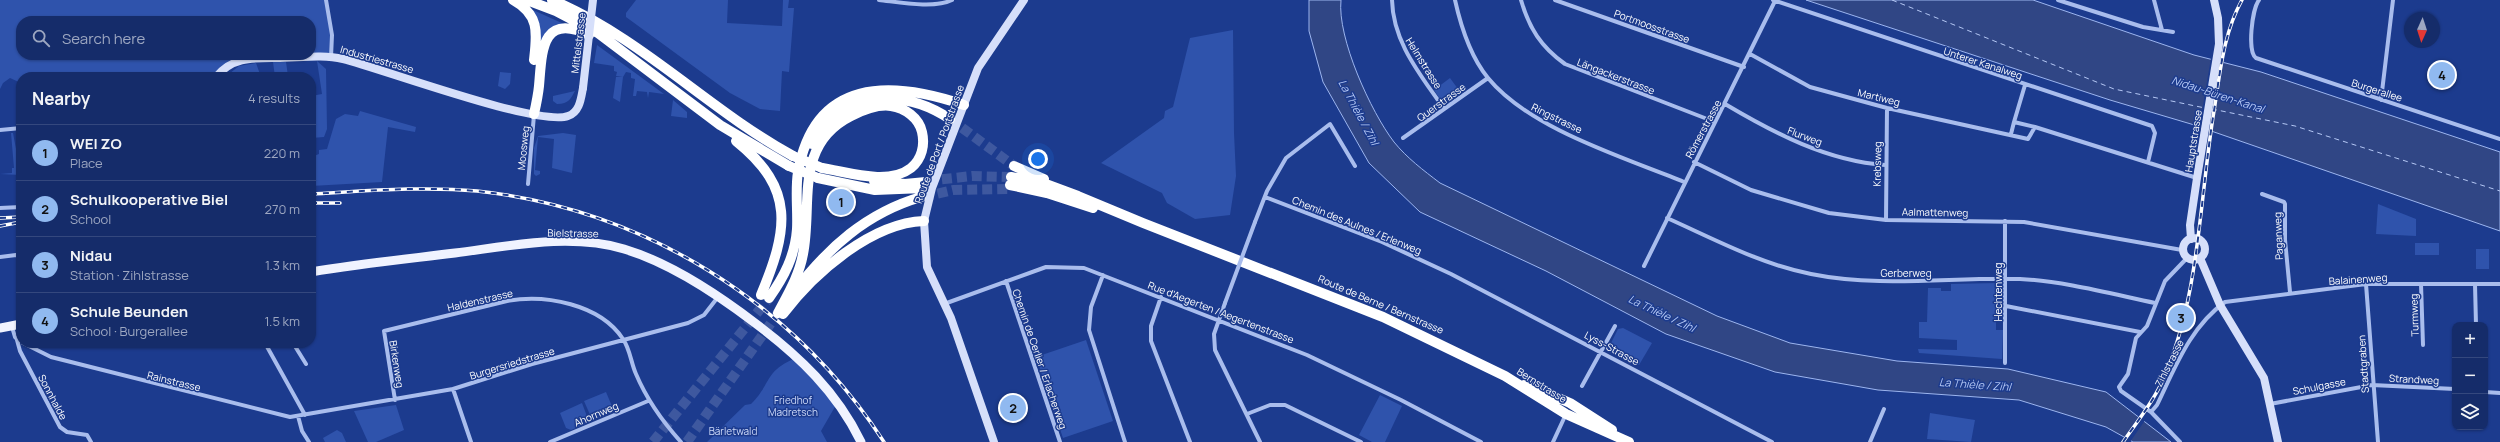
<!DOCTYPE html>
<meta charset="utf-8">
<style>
:root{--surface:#152c6a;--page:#223872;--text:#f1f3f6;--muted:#9da7c1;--line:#34487e;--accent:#90b9f0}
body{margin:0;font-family:Manrope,sans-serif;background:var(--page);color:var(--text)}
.controls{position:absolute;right:12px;bottom:12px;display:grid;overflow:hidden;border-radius:8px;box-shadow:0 1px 3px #0004}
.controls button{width:36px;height:36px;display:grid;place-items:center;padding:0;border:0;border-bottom:1px solid var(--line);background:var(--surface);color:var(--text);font:20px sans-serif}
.compass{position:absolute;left:2404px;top:12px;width:36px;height:36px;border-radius:50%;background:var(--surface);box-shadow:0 1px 3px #0004;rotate:183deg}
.you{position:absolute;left:1038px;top:159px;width:14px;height:14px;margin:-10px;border:3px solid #fff;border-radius:50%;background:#1a73e8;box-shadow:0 0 0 6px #1a73e833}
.badge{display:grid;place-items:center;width:26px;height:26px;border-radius:50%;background:var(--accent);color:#111;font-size:13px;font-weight:700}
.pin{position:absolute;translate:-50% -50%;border:2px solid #fff;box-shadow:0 1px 4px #0006}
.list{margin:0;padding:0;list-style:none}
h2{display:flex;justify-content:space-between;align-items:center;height:52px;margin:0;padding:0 16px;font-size:17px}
h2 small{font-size:13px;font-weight:400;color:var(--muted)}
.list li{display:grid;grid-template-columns:26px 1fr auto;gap:12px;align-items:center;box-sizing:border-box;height:56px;padding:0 16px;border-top:1px solid var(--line)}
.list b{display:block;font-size:15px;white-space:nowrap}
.list p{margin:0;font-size:13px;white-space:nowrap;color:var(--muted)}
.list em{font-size:13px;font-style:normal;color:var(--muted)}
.icon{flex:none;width:22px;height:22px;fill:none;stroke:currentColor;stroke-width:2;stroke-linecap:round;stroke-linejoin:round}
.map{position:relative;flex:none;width:2500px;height:442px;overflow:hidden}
.search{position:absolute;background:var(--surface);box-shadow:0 1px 3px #0004;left:16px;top:16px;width:300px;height:44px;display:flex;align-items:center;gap:10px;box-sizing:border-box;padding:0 14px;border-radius:16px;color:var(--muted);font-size:15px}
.panel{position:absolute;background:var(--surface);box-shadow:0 1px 3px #0004;left:16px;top:72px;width:300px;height:276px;border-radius:16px}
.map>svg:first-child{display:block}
.green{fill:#2f53ac;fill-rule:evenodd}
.water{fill:#304685;stroke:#9cb5ef}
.pier{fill:#1c3b8e}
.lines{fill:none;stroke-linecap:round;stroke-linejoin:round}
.ferry{stroke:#b5c8f5;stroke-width:1;stroke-dasharray:5 4;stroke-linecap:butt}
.highway-tunnel{stroke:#3e589f;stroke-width:10;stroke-dasharray:10 5;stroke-linecap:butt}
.street{stroke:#a9bded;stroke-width:4}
.secondary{stroke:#d6dffa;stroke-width:8}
.primary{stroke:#f0f3ff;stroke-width:9}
.highway{stroke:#fff;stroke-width:10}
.rail-casing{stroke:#fff;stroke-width:3.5}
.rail{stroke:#1c3b8e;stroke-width:2;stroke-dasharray:6;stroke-linecap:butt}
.street-bridge{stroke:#a9bded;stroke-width:4}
.secondary-bridge{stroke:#d6dffa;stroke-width:8}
.highway-bridge{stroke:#fff;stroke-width:10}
.labels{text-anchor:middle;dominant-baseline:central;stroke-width:3;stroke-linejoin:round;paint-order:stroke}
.street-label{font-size:10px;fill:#fff;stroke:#1c3b8e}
.park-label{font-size:10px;fill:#cfdbfa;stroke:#1c3b8e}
.water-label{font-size:11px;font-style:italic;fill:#b5c8f5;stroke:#1c3b8e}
</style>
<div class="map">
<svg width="2500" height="442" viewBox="0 0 2500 442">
<rect width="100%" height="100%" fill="#1c3b8e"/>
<path class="green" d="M0,0H326L332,35L331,57L245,59L216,77H21V83L10,78L3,83L0,89ZM21,21H311V55H21Z
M636,0H728L727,23L782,26L783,0H789L788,8H794L789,72L782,71L780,111L760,109L730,93L626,17V13Z
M533,10L564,24L540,45V26Z
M1233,30L1234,133L1236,176L1230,215L1195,219L1167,203L1162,193L1101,163L1164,118L1165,111L1173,107L1190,38Z
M597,45L664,94L649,92L648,98L647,92L637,91L636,96H633L635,79L631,78V73L626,72L623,77L616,76L617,72L614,71V66L594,63Z
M317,61L326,69L327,129L324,137L311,138V96L322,94Z
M273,62H286L288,76L275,77Z
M256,63L261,77H225L239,66Z
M500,72L511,73L510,84L505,89L498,86Z
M616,77H623L620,102L613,98Z
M1450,78L1461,93L1449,102H1442L1434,90Z
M575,91C571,98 569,104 557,104L553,101V96Z
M673,100L687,112V118L671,116Z
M360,111L416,127L415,132L388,127L382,182L311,186V157L319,154V150L327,149L336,119L345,114L358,116Z
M11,133H13L21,175L0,174L12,173V168H14Z
M563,133L576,135L572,173L552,168L554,139L538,137L535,170L540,171V174L536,176L534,174V148L538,136Z
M2378,204L2416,219V236L2376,234Z
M2415,243H2439V255H2415Z
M2476,249H2489V269H2476Z
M1998,283L2002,286V291H1996V301H2002V316H1996V330H2003L2002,359L1919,353L1918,349L1957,350V340L1919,338V322H1927L1928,288H1941V291H1951V284Z
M1623,328L1652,343L1639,365L1611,348L1610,345L1618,329Z
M1086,340L1113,421L1063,438L1036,357Z
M796,358L836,405L821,431L827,442H707L745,405L751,404C772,383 764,371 796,358Z
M606,392L614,411L596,419L591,417L584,401Z
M1380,395L1402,406L1385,442H1372L1359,435Z
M582,403L588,419L587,423L571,430L566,428L560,413Z
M396,405L404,430L376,442H368L354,411Z
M1930,413L1975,420L1971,442L1927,439Z
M337,430L342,433L346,442H325L323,438Z"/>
<path class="water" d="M1309,0H1341C1337,38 1371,112 1394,142C1407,158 1423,170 1440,183L1717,316L1790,343L1897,361L2008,369L2106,392L2171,442H2133L2106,427L2019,400L1878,390L1775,372L1666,334L1546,271L1420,212L1369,163L1323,82L1309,31Z
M1806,0H2033L2194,55L2261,72L2500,152V231L2191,124L2110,100Z"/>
<path class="pier" d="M2211,58L2224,61L2212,133L2199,129Z
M2140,414L2146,419L2130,442L2123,439Z"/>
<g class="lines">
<path class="ferry" d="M1892,0L2114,89L2205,108
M2212,109L2295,126L2500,191"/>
<path class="highway-tunnel" d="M950,119L1014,166
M927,181L972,176L1011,177
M923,197L953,190L1010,189
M653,442L769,298
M687,442L778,313"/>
<path class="street" d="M326,0L332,35L331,57
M879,0C898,2 934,9 952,0
M1392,0C1393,43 1421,75 1444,109
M1455,0C1461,27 1470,56 1488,78C1530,129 1623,157 1684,182
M1521,0C1529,28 1541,47 1565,64L1715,122
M1555,0L1744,67
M1773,0L2152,126L2155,133L2148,162
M2058,0L2143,27L2173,32
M2154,0L2162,30
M2259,0C2252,9 2247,52 2256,58L2500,139
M1750,54L1810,87L1887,108L2028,139L2035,127
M2381,100L2393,0
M1725,104C1774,133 1827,161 1885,165
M2014,122L2025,85
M0,130L21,128
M2011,134L2014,122L2035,127L2197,178
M1403,138L1488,78
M1694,162L1751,190L1829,213L1886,220L2024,222L2182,250
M528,184L534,115
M2262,194L2284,202L2285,204V240L2290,292
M1265,197L1382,242L1451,274L1772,442
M0,208L21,207
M1667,218C1714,239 1760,264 1811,274C1880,288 1951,277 2020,279C2063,281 2112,294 2155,303
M1886,220L1887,108
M1255,222L1267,191L1286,158L1330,124L1355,166
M0,257L16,255L21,258
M1644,266L1775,1
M1103,275L1091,307L1089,330L1125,442
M1006,281L1060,442
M2366,284L2378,442
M2421,284L2423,345
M2475,284L2476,325
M1161,297L1151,326V341L1190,442
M1225,303L1214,334L1215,350L1260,442
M944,304L1046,267L1084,268L1307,355L1401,400L1481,442
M2006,306L2140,332
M12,327L15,337L19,341
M17,340L20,351L60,427L67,432L87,435L91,442
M23,343L51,357L290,417L453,389L532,364L688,323L704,315L718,297
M265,343L305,415
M293,343L306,364
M2005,363V221
M1582,386L1615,326
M453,389L471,442
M2485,392L2500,393
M395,400L384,331L507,301C545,294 600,304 623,339C630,349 631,363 636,374C647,400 662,421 681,442
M2270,404L2372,385L2455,389
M2151,412L2157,405C2175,368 2190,327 2225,302L2366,284H2500
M1247,414L1270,405H1285L1361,442
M298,416L302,431L309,442
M550,442L648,401
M1553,442L1566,414
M1870,442L1884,409
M2180,442L2151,412L2121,391L2119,387L2128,374L2136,338L2147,326L2165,281L2187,258"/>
<path class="secondary" d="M216,77C232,57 252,58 276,58C298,58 322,54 343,59C383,69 539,127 568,116C580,112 581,98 583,88
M2183 249a11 11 0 1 1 22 0a11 11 0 1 1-22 0Z
M2191,239L2190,225L2197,178L2219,44L2218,18L2214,0
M2200,258L2220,305L2264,378L2278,442
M994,442L951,318L927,267L924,221L932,188L978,68L1024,0"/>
<path class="primary" d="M311,272C359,264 407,259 455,253C510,246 570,233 624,249C671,263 717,294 755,323C799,356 837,392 861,442
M0,328L21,324"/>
<path class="highway" d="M513,0C540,15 537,33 534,60
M527,0L556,11L598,33L720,125L789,166
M552,0C642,38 709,110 793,156
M534,114C536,105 538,96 539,86C542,52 541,12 589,35
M736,141C796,189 788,230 761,295
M812,144C844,92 902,87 950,119
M1014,166L1044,179
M1011,177L1043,183L1078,196L1143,223L1383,317L1505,376L1566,414L1629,442
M818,178L875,190L923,188
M874,181L905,184L926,182
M1010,185L1047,193L1093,208
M794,292C828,248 866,213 921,197
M769,298C784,277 795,256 797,229C798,210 795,190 798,172C815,78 890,80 964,105
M778,313C788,294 799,276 803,254C813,205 793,145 851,116C863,110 878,104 891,106C905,108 919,118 922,132C925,145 922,159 911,168C888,186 848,172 822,168
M783,314C814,273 871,223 924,221
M1526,384L1570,403L1612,430"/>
<g class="rail-casing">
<path id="rail" d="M311,194C366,191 422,186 477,191C643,209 793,302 884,442
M311,203H340
M0,218L21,217
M0,226L21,222
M2123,442C2136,423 2151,405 2161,384C2200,300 2199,201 2214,111C2220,74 2223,34 2242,0"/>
</g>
<use href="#rail" class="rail"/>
<path class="street-bridge" d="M1225,303L1255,222"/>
<path class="secondary-bridge" d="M583,88L593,0"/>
<path class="highway-bridge" d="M793,156L822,168
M789,166L818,178"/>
</g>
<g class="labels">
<g class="street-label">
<text transform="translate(1652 26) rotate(20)">Portmoosstrasse</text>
<text transform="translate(578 43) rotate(-83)">Mittelstrasse</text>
<text transform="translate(377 59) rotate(16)">Industriestrasse</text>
<text transform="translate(1424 63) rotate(58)">Helmstrasse</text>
<text transform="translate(1983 63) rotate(18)">Unterer Kanalweg</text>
<text transform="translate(1616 76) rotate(21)">Längackerstrasse</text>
<text transform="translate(2377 90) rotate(18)">Burgerallee</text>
<text transform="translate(1879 97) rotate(14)">Martiweg</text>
<text transform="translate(1441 102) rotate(-36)">Querstrasse</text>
<text transform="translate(1557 118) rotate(26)">Ringstrasse</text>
<text transform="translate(1703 129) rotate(-62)">Römerstrasse</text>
<text transform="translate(1805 136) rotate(21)">Flurweg</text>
<text transform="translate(2193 141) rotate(-81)">Hauptstrasse</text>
<text transform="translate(939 144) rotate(-70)">Route de Port / Portstrasse</text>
<text transform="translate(523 148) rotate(-84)">Moosweg</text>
<text transform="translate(1877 164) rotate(-89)">Krebsweg</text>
<text transform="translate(1935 212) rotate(1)">Aalmattenweg</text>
<text transform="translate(1357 225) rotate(22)">Chemin des Aulnes / Erlenweg</text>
<text transform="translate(573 233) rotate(1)">Bielstrasse</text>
<text transform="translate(2278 236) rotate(-92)">Paganweg</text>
<text x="1906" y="273">Gerberweg</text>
<text transform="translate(2358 279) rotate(-4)">Balainenweg</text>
<text transform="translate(1998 292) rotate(-90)">Hechtenweg</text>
<text transform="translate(480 300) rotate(-13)">Haldenstrasse</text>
<text transform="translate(1381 304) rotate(23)">Route de Berne / Bernstrasse</text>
<text transform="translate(1221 312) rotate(21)">Rue d'Aegerten / Aegertenstrasse</text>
<text transform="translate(2414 315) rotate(-92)">Turmweg</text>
<text transform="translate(1612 348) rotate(28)">Lyss-Strasse</text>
<text transform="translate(1040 359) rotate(71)">Chemin de Cerlier / Erlacherweg</text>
<text transform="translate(512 363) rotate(-17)">Burgersriedstrasse</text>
<text transform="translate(2169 363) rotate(-63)">Zihlstrasse</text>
<text transform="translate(397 364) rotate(81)">Birkenweg</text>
<text transform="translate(2363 364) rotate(-94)">Stadtgraben</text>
<text transform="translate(2414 379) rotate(3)">Strandweg</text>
<text transform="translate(174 381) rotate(14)">Rainstrasse</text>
<text transform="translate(1542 385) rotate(32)">Bernstrasse</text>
<text transform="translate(2319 386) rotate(-11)">Schulgasse</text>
<text transform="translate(53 397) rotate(62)">Sonnhalde</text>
<text transform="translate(596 414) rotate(-23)">Ahornweg</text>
</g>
<g class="park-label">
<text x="793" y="400">Friedhof<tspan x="793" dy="12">Madretsch</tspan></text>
<text x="733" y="431">Bärletwald</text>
</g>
<g class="water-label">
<text transform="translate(2218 94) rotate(18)">Nidau-Büren-Kanal</text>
<text transform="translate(1359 112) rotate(62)">La Thièle / Zihl</text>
<text transform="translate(1662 313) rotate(25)">La Thièle / Zihl</text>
<text transform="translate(1975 384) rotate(4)">La Thièle / Zihl</text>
</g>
</g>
</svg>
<div class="controls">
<button>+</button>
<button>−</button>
<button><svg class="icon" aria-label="layers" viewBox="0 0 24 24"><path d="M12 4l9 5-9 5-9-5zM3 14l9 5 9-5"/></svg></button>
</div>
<svg class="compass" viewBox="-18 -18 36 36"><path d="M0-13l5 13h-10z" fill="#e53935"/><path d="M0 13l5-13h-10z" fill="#9da7c1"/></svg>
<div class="you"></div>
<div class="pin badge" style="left:841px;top:202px">1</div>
<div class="pin badge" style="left:1013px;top:408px">2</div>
<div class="pin badge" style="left:2181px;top:318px">3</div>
<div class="pin badge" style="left:2442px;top:75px">4</div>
<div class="search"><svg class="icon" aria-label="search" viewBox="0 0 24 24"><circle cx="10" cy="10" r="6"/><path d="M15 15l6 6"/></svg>Search here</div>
<section class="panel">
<h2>Nearby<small>4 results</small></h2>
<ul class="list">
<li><span class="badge">1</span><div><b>WEI ZO</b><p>Place</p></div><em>220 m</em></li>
<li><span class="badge">2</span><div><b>Schulkooperative Biel</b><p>School</p></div><em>270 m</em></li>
<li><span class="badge">3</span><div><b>Nidau</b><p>Station · Zihlstrasse</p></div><em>1.3 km</em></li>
<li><span class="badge">4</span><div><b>Schule Beunden</b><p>School · Burgerallee</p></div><em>1.5 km</em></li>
</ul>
</section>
</div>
